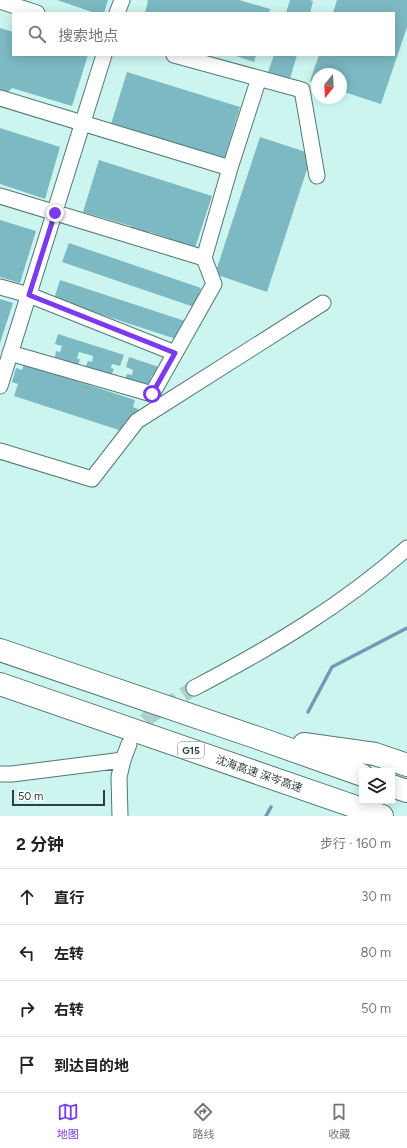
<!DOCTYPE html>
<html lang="zh">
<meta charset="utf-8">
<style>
:root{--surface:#fff;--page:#f6f6f6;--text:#222;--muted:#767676;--line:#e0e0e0;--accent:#7c3aed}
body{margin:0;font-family:Figtree,"Noto Sans SC",sans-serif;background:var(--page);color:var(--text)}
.controls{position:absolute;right:12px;bottom:12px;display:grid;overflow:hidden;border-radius:0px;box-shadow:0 2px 10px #0003}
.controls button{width:36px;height:36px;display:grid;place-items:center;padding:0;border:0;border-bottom:1px solid var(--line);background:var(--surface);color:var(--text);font:20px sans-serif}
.compass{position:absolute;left:311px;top:68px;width:36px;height:36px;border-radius:50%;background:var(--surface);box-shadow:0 2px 10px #0003;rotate:198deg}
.scale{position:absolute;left:12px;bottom:10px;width:93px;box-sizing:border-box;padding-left:4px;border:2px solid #2e3e3c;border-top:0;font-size:11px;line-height:14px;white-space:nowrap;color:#2e3e3c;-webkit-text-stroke:3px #fff;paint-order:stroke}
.stop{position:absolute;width:12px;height:12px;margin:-9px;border:3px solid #7c3aed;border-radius:50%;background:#fff}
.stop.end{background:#7c3aed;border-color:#fff;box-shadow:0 1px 4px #0008}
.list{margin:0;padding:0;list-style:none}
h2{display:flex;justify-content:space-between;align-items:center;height:52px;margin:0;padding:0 16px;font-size:17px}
h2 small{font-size:13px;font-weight:400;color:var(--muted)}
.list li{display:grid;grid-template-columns:26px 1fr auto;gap:12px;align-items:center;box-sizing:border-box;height:56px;padding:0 16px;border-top:1px solid var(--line)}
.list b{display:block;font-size:15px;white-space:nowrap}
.list em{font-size:13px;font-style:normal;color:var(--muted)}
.icon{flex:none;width:22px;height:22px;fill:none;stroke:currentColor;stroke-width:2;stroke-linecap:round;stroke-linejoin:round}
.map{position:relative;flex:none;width:407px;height:816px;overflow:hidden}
.search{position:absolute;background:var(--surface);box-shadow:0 2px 10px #0003;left:12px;right:12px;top:12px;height:44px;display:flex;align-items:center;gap:10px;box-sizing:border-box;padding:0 14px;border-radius:0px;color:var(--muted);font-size:15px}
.sheet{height:276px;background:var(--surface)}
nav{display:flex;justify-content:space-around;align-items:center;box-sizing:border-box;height:56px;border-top:1px solid var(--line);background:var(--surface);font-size:11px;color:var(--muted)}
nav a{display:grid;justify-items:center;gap:2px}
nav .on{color:var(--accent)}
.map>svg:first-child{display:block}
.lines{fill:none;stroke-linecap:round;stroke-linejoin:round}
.stream{stroke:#6e9cb6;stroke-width:3.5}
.building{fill:#7db9c3}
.minor-tunnel{stroke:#acd0cb;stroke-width:15;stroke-dasharray:15 8;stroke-linecap:butt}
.minor-casing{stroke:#537873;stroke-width:17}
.highway-casing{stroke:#537873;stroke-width:24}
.minor{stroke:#fff;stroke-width:15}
.highway{stroke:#fff;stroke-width:22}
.route{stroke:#7c3aed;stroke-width:5}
.labels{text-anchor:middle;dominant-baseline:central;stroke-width:3.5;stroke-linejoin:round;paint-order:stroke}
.shield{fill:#fff;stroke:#6d7876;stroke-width:1}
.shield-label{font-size:10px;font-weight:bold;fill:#2e3e3c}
.street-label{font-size:11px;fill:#2e3e3c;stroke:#fff}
</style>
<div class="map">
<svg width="407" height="816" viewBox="0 0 407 816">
<rect width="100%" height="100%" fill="#ccf5ef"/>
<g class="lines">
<path class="stream" d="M308,712L332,667L407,628
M266,816L271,807"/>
</g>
<path class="building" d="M57,0H108L104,13H95Z
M148,0H239L270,9L269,13H145Z
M290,0H309L313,1L310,13H286Z
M337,0H407V27L381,104L341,91V74H317V83L310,81L319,55H394V13H333Z
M0,28L13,32V55H88L72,106L12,88L8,92L0,94Z
M233,55H256L254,62Z
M274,55H297L289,82L267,75Z
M127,72L240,107L224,160L178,144L177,146L159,140V138L111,124Z
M0,128L60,147L45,199L0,184Z
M260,137L312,154L267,292L215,274Z
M99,160L212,196L195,248L150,232L148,235L131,228V226L83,212Z
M0,220L36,231L20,283L0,277Z
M69,243L201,288L194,307L62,262Z
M60,280L185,321L179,340L54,299Z
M0,299L13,303L0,343Z
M58,334L124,355L120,366L112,364L111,368L114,369L111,376L85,368L88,361L92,362L93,356L79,352L77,359H80L78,365L55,357L56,351L60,352L62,346L55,344Z
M129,357L162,368L158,378L152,375L150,381L153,382L151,388L125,380L127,374L132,375L133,370L126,367Z
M24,364L135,400L133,407L138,409L134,419L129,418L125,432L14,396L18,384L12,382L16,368L22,370Z"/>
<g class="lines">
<path class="minor-tunnel" d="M132,739L138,729L150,716L194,688"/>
<g class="minor-casing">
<path id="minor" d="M0,1L37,13
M117,13L122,0
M174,55L302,90L317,176
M0,98L230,168
M0,196L204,258L230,168L259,78
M0,287L29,295L175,353
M10,353L152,394L214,284L204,258
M0,386L104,55
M0,451L92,479L137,421L323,303
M194,688C269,649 343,605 407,548
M0,774H12L123,760
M120,816L119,777L123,760L129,744"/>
</g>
<g class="highway-casing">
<path id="highway" d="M0,650L258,738L362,775
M0,684L382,816
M304,744L375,754L407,765
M392,786L407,791"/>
</g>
<use href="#minor" class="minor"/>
<use href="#highway" class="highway"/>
</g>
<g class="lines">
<path class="route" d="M55,213L29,295L175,353L152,394"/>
</g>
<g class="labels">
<rect class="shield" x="178" y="742" width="26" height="16" rx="3"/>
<g class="shield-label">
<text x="191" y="750">G15</text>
</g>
<g class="street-label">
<text transform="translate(259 774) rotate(19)">沈海高速 深岑高速</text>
</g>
</g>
</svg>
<div class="controls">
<button><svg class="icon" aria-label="layers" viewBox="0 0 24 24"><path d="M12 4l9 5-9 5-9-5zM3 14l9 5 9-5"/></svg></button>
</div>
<svg class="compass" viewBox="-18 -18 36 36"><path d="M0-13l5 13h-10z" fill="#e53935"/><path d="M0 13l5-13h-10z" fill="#767676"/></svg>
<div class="scale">50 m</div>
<div class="stop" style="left:152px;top:394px"></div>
<div class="stop end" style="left:55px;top:213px"></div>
<div class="search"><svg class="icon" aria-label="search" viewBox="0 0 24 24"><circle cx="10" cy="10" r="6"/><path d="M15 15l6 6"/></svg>搜索地点</div>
</div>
<section class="sheet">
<h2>2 分钟<small>步行 · 160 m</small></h2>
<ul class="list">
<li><svg class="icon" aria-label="ahead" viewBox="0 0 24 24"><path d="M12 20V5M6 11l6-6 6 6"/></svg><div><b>直行</b></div><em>30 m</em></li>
<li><svg class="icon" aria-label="left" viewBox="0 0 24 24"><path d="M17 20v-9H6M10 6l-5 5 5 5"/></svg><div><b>左转</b></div><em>80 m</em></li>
<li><svg class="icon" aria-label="right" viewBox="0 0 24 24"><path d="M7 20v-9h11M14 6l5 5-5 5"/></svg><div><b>右转</b></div><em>50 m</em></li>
<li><svg class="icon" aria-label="arrive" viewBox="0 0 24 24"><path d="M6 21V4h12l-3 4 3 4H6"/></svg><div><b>到达目的地</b></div></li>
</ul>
</section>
<nav>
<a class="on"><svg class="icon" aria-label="map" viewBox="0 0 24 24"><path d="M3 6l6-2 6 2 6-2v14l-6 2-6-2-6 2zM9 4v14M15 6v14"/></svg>地图</a>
<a><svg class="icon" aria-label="directions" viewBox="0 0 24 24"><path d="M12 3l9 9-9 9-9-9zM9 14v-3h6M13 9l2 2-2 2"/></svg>路线</a>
<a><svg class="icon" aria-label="saved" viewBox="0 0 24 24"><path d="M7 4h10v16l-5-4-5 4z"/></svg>收藏</a>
</nav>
